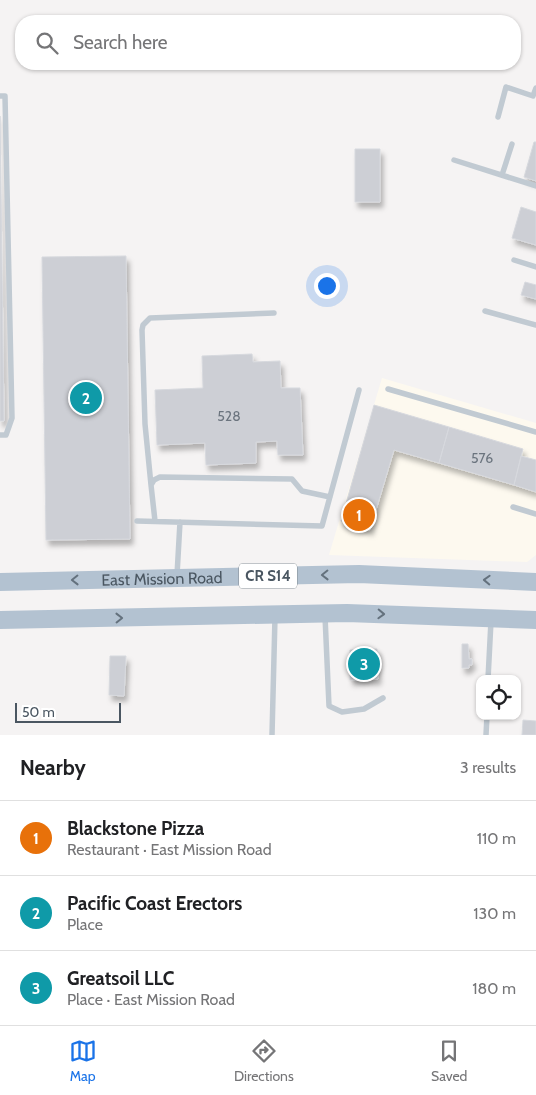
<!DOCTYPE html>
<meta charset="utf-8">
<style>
:root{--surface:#fff;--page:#f2f2f2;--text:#202124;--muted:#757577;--line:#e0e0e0;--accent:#1a73e8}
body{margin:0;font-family:Cabin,sans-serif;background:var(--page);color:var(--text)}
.controls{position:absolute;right:15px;bottom:15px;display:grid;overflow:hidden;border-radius:10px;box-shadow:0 1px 4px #0004}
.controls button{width:45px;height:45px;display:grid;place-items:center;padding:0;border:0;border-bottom:1px solid var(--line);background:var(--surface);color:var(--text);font:25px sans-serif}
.scale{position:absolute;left:15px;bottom:12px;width:106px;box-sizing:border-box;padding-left:5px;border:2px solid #4a5661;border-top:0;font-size:14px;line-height:18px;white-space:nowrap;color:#4a5661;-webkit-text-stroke:4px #fff;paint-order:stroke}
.you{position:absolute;left:326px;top:285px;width:18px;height:18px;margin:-12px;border:4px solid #fff;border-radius:50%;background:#1a73e8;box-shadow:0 0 0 8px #1a73e833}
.badge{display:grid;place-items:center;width:32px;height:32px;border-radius:50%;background:var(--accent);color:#fff;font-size:16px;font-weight:700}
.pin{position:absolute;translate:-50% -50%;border:2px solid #fff;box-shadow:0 1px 5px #0006}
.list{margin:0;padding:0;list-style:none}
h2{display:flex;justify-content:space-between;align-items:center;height:65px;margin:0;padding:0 20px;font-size:21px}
h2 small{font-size:16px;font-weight:400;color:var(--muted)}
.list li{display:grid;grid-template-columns:32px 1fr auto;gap:15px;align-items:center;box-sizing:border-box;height:75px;padding:0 20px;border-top:1px solid var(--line)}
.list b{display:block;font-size:19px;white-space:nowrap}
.list p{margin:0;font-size:16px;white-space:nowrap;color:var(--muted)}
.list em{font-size:16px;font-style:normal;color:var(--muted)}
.icon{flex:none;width:28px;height:28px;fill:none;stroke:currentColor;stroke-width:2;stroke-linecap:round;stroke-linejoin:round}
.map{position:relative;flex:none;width:536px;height:735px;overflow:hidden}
.search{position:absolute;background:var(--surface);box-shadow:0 1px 4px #0004;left:15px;right:15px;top:15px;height:55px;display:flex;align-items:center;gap:12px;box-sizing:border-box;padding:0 18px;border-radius:20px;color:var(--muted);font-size:19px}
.sheet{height:290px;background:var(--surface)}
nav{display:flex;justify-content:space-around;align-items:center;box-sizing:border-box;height:70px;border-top:1px solid var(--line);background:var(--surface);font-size:14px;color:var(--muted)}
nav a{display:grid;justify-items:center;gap:2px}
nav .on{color:var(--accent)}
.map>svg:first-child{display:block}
.commercial{fill:#fdf9ef}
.building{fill:#cdcfd5;stroke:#d7d9de;filter:url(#shadow)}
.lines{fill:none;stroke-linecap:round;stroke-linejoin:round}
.service{stroke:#c1cad2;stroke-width:5.5}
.primary{stroke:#b3c2d1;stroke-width:18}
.oneway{stroke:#64717d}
.labels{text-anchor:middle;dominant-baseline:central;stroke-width:4;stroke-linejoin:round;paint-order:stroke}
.number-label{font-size:14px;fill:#6b747e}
.shield{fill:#fff;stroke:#808990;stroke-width:1}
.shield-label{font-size:15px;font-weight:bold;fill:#4a5661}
.street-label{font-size:16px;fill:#4a5661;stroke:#fff}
</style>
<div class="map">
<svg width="536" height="735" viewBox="0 0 536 735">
<defs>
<filter id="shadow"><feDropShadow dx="3" dy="5.5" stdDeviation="2.5" flood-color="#0004"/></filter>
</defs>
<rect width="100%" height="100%" fill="#f5f3f3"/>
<path class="commercial" d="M382,378L536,423V555L527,562L329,555Z"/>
<path class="building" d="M0,116L4,421H0Z
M534,142H536V181L524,177Z
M355,149H380V202H355Z
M521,207L536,212V245L512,238Z
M126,256L130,539L46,540L42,257Z
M525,282L536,285V299L521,295Z
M252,354L253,362L280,361L281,388H300L303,455H278L277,441L256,442V463L206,465L205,443L157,445L155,390L203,388L202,356Z
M374,405L449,427L439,463L394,450L370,530L341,521Z
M449,427L523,449L514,485L439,463Z
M521,456L536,460V492L514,485Z
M462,644H468L469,659H472V665H469V668H462Z
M377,649L378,679L350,680V650Z
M110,656H126L124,696L109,695Z
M523,720L536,721V735H522Z"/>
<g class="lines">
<path class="service" d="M0,96H5L12,418L6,435H0
M498,117L506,87L533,96L536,88
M454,160L536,186
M502,175L512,144
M514,260L536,267
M485,311L536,325
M388,389L536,432
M151,485L145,424L142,330L143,325L150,318L274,313
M513,507L536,514
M137,521L322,526L359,390
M155,521L151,485L154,480L160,477L292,479L302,491L330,497
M177,575L180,522
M325,616L329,706L342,712L364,709L383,698
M488,679L491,621
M272,735L275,617
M486,735L487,716"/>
<g class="primary">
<path id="s1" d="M0,582L359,574L536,582"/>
<path d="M0,620L347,613L536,620"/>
</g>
</g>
<defs><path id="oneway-chevron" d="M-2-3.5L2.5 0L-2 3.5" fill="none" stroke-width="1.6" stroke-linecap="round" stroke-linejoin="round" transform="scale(1.25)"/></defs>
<g class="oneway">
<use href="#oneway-chevron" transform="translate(325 575) rotate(179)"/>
<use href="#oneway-chevron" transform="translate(75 580) rotate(179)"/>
<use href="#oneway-chevron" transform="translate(487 580) rotate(-178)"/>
<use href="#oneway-chevron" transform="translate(381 614) rotate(2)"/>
<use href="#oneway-chevron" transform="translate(119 618) rotate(-1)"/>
</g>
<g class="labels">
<g class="number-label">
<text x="229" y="416">528</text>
<text x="482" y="458">576</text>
</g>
<rect class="shield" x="239" y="563.5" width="58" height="25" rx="4"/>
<g class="shield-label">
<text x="268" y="576">CR S14</text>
</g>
<g class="street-label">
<text stroke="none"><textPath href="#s1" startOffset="162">East Mission Road</textPath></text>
</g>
</g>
</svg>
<div class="controls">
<button><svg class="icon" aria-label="locate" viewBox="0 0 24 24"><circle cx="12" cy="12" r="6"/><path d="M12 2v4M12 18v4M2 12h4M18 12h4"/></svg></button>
</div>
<div class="scale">50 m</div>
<div class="you"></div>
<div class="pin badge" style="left:359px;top:515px;background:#e8710a">1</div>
<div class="pin badge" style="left:86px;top:398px;background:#0f9aa8">2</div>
<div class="pin badge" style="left:364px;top:664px;background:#0f9aa8">3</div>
<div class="search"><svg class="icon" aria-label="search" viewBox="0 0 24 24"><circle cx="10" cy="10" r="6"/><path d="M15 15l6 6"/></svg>Search here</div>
</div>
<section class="sheet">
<h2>Nearby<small>3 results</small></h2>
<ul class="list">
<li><span class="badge" style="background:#e8710a">1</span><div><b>Blackstone Pizza</b><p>Restaurant · East Mission Road</p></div><em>110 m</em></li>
<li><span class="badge" style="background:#0f9aa8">2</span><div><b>Pacific Coast Erectors</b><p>Place</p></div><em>130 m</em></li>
<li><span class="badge" style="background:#0f9aa8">3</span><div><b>Greatsoil LLC</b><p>Place · East Mission Road</p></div><em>180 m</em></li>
</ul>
</section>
<nav>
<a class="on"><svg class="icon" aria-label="map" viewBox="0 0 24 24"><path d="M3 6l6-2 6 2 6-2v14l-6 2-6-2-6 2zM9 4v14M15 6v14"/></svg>Map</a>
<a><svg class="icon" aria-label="directions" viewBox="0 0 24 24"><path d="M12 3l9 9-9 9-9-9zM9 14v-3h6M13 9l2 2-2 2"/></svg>Directions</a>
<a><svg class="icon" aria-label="saved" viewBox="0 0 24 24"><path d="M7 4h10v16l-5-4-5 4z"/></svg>Saved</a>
</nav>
